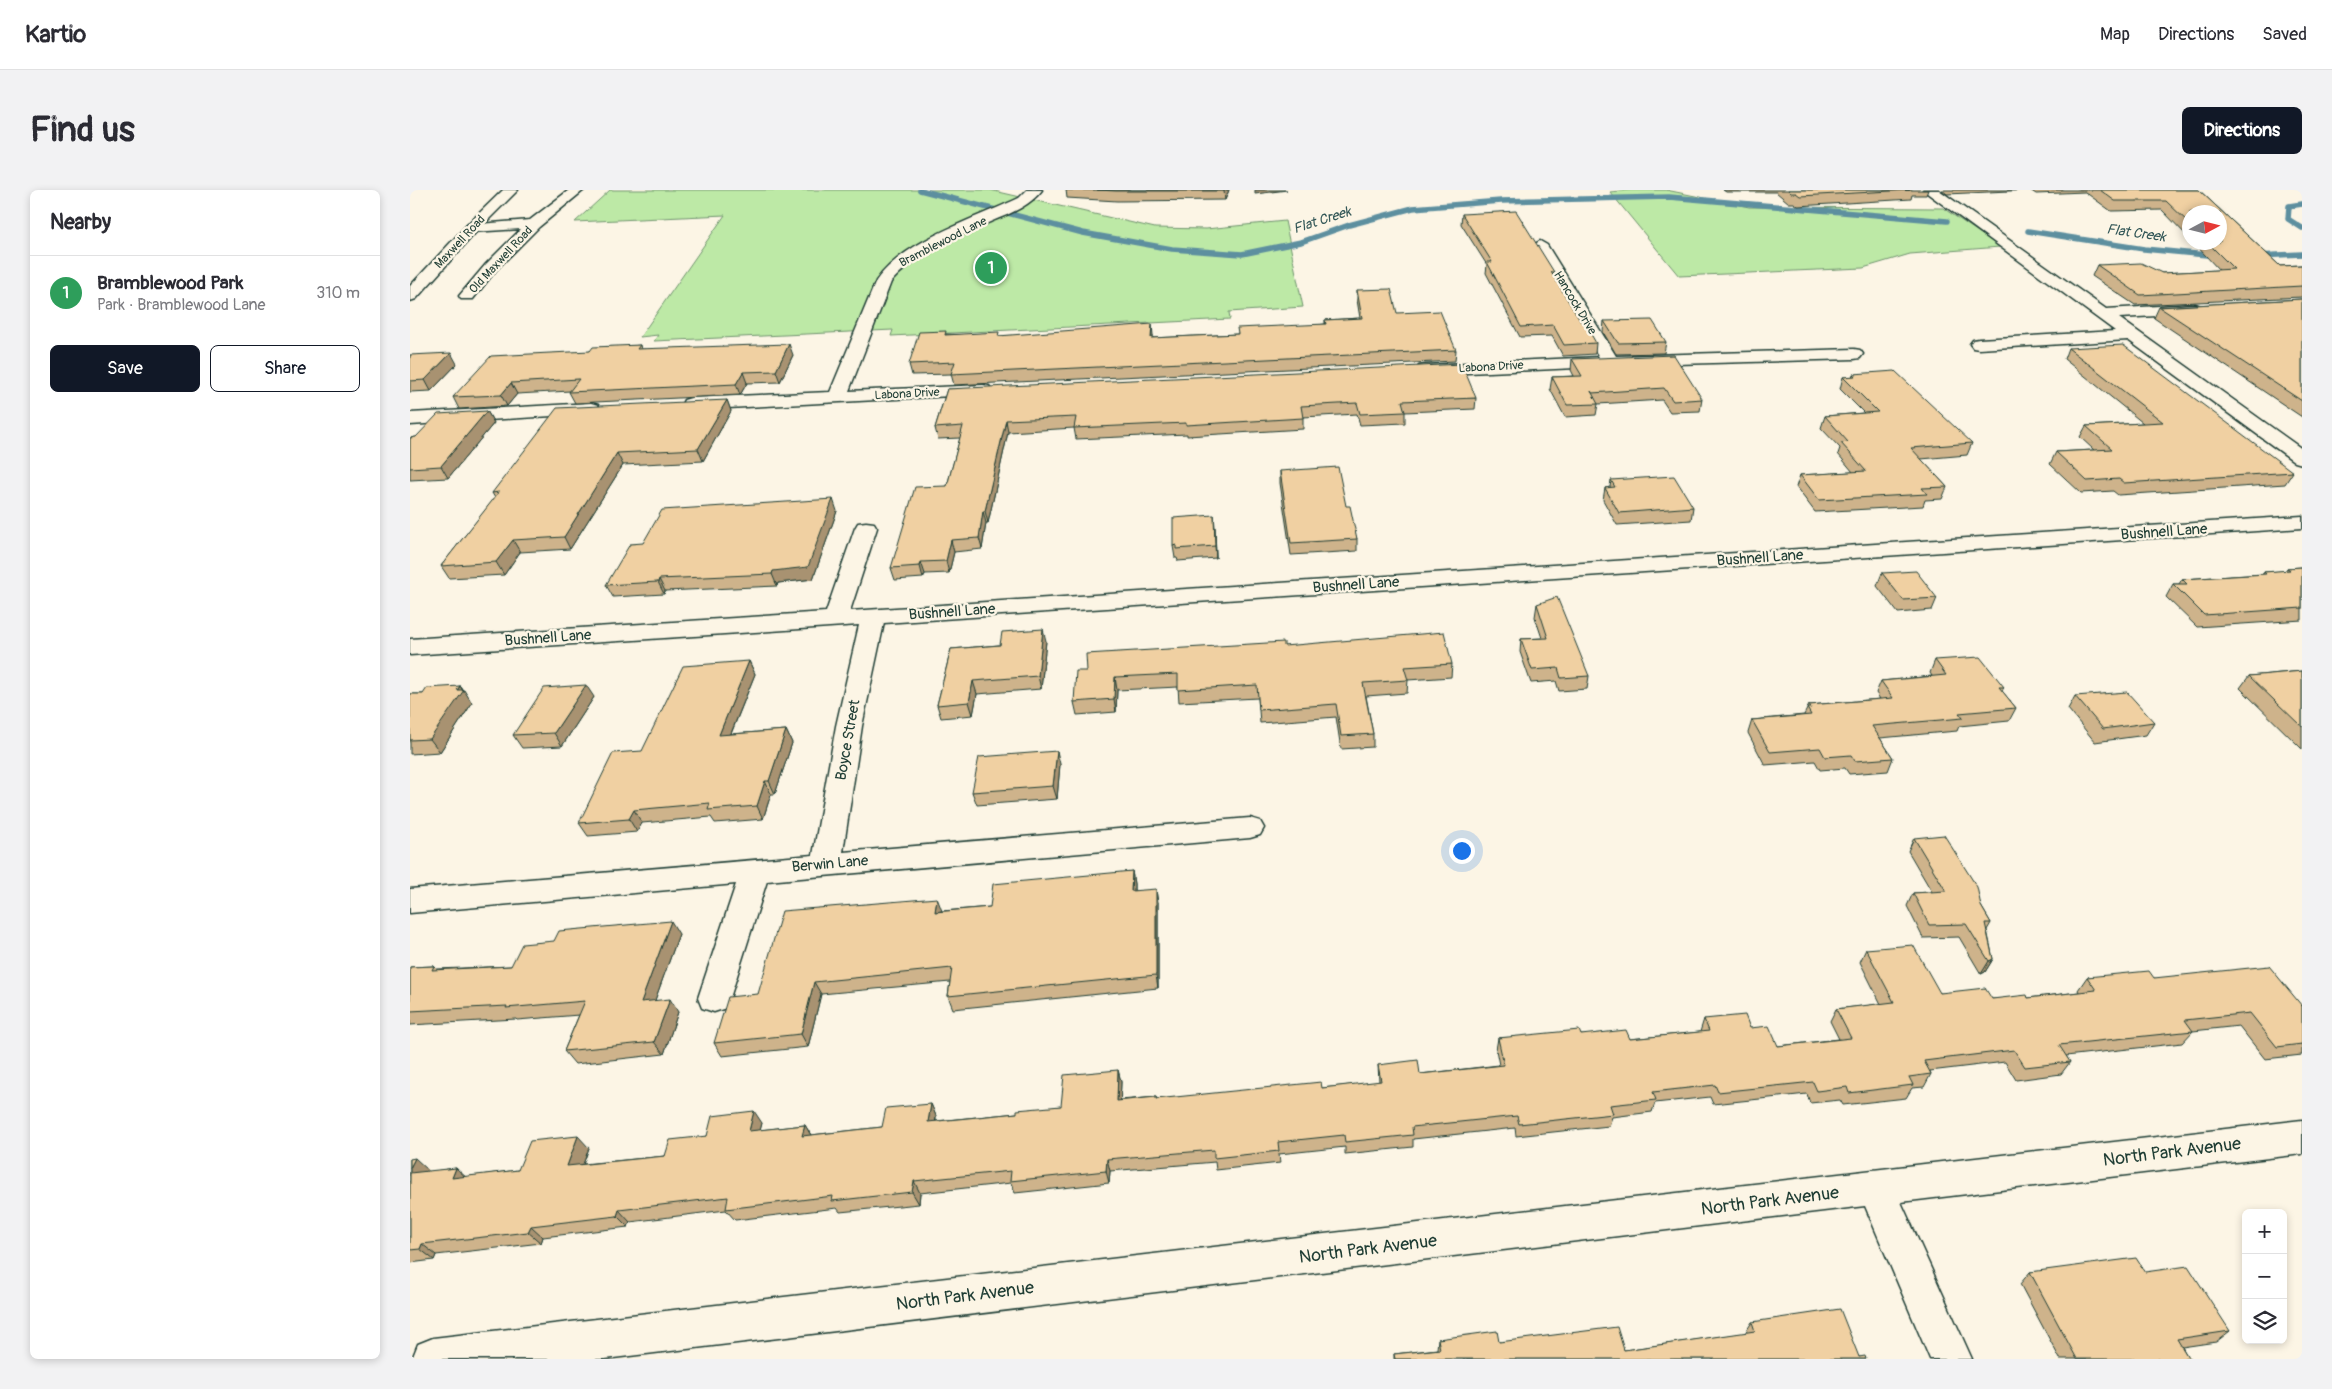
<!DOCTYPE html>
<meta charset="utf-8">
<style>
:root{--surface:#fff;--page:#f2f2f3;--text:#2b2b33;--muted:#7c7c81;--line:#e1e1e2;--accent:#111827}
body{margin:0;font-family:Pangolin,sans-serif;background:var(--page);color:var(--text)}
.controls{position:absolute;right:15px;bottom:15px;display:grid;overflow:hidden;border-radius:8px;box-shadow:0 2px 8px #0003}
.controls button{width:45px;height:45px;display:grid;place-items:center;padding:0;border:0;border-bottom:1px solid var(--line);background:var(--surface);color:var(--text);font:25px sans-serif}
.compass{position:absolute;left:1772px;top:15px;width:45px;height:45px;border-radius:50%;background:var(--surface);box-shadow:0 2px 8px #0003;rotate:83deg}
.you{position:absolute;left:1051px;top:660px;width:18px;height:18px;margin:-12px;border:4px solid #fff;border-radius:50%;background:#1a73e8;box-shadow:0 0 0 8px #1a73e833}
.badge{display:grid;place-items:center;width:32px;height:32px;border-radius:50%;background:var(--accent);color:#fff;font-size:16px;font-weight:700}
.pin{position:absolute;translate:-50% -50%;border:2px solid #fff;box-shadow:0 1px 5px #0006}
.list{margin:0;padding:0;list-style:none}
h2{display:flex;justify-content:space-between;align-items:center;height:65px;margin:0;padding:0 20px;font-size:21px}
h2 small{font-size:16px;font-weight:400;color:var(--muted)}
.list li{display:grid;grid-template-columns:32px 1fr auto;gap:15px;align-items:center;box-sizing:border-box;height:75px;padding:0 20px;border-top:1px solid var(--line)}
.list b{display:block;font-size:19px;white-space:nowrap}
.list p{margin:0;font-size:16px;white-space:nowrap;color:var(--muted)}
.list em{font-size:16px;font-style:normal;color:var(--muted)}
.actions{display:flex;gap:10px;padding:15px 20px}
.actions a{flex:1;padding:11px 0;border:1px solid var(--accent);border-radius:8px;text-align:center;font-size:18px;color:var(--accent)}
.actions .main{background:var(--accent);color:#fff}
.icon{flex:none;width:28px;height:28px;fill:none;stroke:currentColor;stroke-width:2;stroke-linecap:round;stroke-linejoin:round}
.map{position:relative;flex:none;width:1892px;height:1169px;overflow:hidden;border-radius:8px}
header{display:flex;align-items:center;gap:30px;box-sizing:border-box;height:70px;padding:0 25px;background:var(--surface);border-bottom:1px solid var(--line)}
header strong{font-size:24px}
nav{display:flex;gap:28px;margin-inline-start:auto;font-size:18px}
.intro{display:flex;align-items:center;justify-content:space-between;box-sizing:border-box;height:120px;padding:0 30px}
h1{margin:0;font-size:35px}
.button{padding:12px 22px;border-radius:8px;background:var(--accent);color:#fff;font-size:18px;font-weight:700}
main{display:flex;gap:30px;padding:0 30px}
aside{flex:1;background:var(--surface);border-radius:8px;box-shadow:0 2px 8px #0003}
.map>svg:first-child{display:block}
.green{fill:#bde9a6;stroke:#6e936d}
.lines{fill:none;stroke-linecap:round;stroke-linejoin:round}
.stream{stroke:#5d8f9f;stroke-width:5.5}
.minor-casing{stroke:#1f3d34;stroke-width:3}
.major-casing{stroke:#1f3d34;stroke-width:3}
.minor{fill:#fcf5e5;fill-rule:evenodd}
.major{fill:#fcf5e5;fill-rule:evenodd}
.wall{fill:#ceb38b;stroke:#1f3d34}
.shaded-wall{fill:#a89271;stroke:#1f3d34}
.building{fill:#f0d0a2;stroke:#1f3d34}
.labels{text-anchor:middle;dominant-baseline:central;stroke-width:4.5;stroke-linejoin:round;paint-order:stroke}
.far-street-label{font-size:12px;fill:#1f3d34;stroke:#fcf5e5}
.far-water-label{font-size:14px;font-style:italic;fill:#345858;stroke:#fcf5e5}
.street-label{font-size:15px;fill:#1f3d34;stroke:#fcf5e5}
.near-street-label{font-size:18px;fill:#1f3d34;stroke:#fcf5e5}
</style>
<header>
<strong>Kartio</strong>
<nav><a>Map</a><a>Directions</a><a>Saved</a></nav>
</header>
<div class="intro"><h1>Find us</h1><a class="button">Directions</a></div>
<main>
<aside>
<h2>Nearby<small></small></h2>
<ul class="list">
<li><span class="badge" style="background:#2e9e5b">1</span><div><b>Bramblewood Park</b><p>Park · Bramblewood Lane</p></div><em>310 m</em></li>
</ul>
<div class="actions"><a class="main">Save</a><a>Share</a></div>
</aside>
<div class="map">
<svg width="1892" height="1169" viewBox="0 0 1892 1169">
<rect width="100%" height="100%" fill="#fcf5e5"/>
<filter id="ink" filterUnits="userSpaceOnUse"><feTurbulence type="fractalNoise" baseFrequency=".02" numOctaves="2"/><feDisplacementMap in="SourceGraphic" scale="10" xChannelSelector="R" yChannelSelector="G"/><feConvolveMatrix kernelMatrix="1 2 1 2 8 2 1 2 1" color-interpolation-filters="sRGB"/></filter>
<g filter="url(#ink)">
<path class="green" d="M200,0H580L745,38L796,39L875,31L893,117L819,122L820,129L481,146L483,140L244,151L248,145L230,147L315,25L165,32Z
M1221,0H1256L1339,17L1533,18L1590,57L1500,64L1453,78L1269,86L1200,2Z"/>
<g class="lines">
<path class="stream" d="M510,0L673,43L762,59L832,64L891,52L939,35L1003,18L1091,11L1259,7L1537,31
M1892,14L1879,16L1878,29L1892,38
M1618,41L1734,59L1807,66
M1847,66L1892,64"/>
<g class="minor-casing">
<path id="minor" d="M159,0H174L129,37L86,80L63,109H51L49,106L76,74L111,39L62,42L55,38L57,35L120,30Z
M617,0H632C619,17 599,24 580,32C545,48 507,63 481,92L439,201L573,195L579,196L582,200L579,204L281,220L274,218L272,214L274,210L281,208L420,202L466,91C494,50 565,29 609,8Z
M1513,0H1529L1696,119L1785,114L1791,116L1793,119L1791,122L1785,124L1709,128L1892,259V274L1885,272L1718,150L1569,159L1563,158L1560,154L1563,150L1569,149L1705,141Z
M1130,51L1137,55L1206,166L1444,159L1450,160L1453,164L1450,168L1444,169L1230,175L1015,185L1009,184L1006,180L1009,176L1015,175L1189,167L1123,55Z
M181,213L188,215L190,219L188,223L0,235V223Z
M1892,326V338L474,433L452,536L433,662L840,628L850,631L854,638L850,645L840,648L357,691L320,808L316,818L304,822L292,818L288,808L326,694L0,723V699L403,665L426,536L449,435L0,465V449L416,422L445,338L448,333L456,332L464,333L467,338L440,421Z
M1892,930V964L1491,1012L1562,1169H1520L1455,1016L195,1169H2L8,1154L23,1148Z"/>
</g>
<g class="major-casing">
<path id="major" d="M93,0H108L67,41L6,109L0,111V96L57,35Z"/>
</g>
<use href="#minor" class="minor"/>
<use href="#major" class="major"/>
</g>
<path class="wall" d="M656,0H819L815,10L707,11L657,8Z
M1313,0H1518L1516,5H1502L1501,9L1388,16L1384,13H1379L1366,2H1316Z
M1532,0H1789L1870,76L1892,75V107L1725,115L1682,86L1687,75L1752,83L1809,80L1783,52H1810L1780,22V49L1752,20L1701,21L1675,2L1626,4L1620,0L1537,4Z
M1052,24L1144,82L1143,86L1171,132L1186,153L1185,164L1153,166L1142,146L1110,147L1076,83L1077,75L1051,34Z
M947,100L1046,160L1045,171L544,195L541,184L502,185L499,174L536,144L590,146L743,145V148L828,144L915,134V130L950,128L947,110Z
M1892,109V227L1744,128L1749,117Z
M1194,131L1256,152L1254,163L1206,164L1193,142Z
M230,155L231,159L383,165L370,192L337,193L330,205L165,213L159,202L160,201L107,204L97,216L49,219L43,207L180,161Z
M1658,158L1883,282L1875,294L1708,305L1703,301L1671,303L1640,274L1646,262L1684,260L1670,247L1676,236L1733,233L1654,169Z
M0,165L47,174L21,201L0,202Z
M1162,169L1292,209L1290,221L1260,222L1252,210L1188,214L1186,225L1155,227L1140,199L1142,187L1164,186L1161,180Z
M1443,184L1562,253L1557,265L1511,269L1537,297L1532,309L1515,310L1513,316L1405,322L1386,297L1390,285L1443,282L1428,264L1430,258L1411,238L1415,226L1454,223L1430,199L1433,187H1442Z
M537,199L1066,208L1065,219L995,222V233L950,235L947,224L893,227V239L777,246V244L666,249L664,238L598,242L578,333H576L572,359L544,362L539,383L515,384L513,388L485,390L481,378L537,296L550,248L528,249L525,238Z
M317,210L321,221L293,271L213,275L160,359L110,362L94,385L39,388L31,376L85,308L82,303Z
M77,221L84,233L38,288L0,290V248L6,247Z
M870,281L936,316L947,349V361L881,365L870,293Z
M1201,290L1283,317L1281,330L1207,335L1193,310L1195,298L1200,297Z
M427,321L403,389L368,393L367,396L255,401L254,404L203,407L196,395L233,353Z
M805,337L806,368L768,371L767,368H765L763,356Z
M1892,377V430L1787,437L1756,407L1763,394H1769L1772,389L1853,384L1854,382L1875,381L1877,378Z
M1472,383L1527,408L1522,420L1488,423L1467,396Z
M1127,414L1179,486L1177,499L1149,501L1146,491L1121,493L1110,462L1111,449L1132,448L1125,427Z
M636,451L631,499L567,504L563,525L531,528L527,515L541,459Z
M874,456L1042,474L1041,487L998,490L997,503L956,506L963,544V557L931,559L926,527L850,533L848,508L769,512L768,497L707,500L706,522L667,525L664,512L677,481Z
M1525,470L1594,497L1592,501L1606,518L1599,531L1549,536L1547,541L1470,548L1483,568L1478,581L1439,584L1435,578L1410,580L1405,571L1355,575L1338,543L1342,530L1394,525L1399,515L1470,509L1466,503L1471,491L1522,486L1520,483Z
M339,471L345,484L321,544L376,540L382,553L365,604H361L353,629L305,633L301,627L232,633L227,642L178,646L169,633L232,561Z
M1892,481V559L1830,498L1839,486Z
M50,496L62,513L30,562L0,564V504H13Z
M1665,506L1744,532L1736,545L1685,552L1658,519Z
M184,507L152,556L112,558L103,545Z
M650,574L647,609L567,615L562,602Z
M1504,648L1571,716L1581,733L1577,740L1583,769L1575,782L1571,784L1549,747L1513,748L1497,716L1503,703L1522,702L1498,661Z
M722,681L724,694V700L748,712V798L543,819L538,806L540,792L411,804L398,857L312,866L304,853L348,804L532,721L580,717Z
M269,744L245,810L268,822L254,864L165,874L154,861L169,825L107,830L106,829L0,835V777L24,776L27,779L101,776Z
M1456,759L1530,803L1582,809L1618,808L1669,802L1668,800L1677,787L1744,788L1892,816V865L1855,869L1829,836L1783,841L1772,853L1656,866L1660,872L1651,884L1606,890L1595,872L1520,881L1521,884L1514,897L1502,898L1496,908L1433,915L1430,910L1400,913L1397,904L1303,914L1300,907L1245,913L1242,922L1202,927L1199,936L1106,946L1105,938L1003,949V957L935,964V957L869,964L870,973L806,980L805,972L700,981L699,993L605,1003L601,993L510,1003L509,1014L430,1022L427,1018L325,1030L316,1020L220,1032L218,1037L133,1047L131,1053L26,1065L24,1070L0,1073V969L18,980L17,982L46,978L55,987L108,980L179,958L173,974L255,966L297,946L352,933L350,940L395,935L401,945L472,937L521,914L526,926V931L607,923L651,916L708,880L711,892L710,910L746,907L747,909L912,898L969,892L968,875L1010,884L1089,875L1086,860L1088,848L1171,845L1220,849L1290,842L1294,829L1340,838L1368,856L1429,849L1420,831L1426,819L1471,814L1450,772Z
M1620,1082H1735L1820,1141L1806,1152L1772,1157L1779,1169H1650L1610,1094Z
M1342,1132L1456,1169H984V1164L1027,1159L1028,1149L1089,1152L1214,1160L1335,1143Z"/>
<path class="shaded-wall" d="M815,0H819L815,10L814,1Z
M845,0H877L845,4Z
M742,134L743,145V159L741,148Z
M379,154L383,165L370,192L366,181Z
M41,163L47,174L21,201L15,190Z
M333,182L337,193L330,205L326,194Z
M101,193L107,204L97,216L91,205Z
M317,210L321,221L293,271L288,259Z
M77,221L84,233L38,288L31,276Z
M596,230L598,242L578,333L575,321Z
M207,263L213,275L160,359L154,347Z
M423,309L427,321L403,389L368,393L367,396L362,384L363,381Z
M573,321L576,333L572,359L569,348Z
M804,325L805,337L806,368L805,356Z
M103,350L110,362L94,385L86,372Z
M541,350L544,362L539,383L536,371Z
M511,372L515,384L513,388L510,376Z
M249,389L255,401L254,404L248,392Z
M633,439L636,451L631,499L628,486Z
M339,471L345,484L315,558L309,545Z
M705,487L707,500L706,522L704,509Z
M563,491L567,504L563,525L559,512Z
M176,495L184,507L152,556L144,543Z
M50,496L53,501L54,500L62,513L30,562L20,549Z
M376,540L382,553L365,604L359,591Z
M647,561L650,574L647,609L643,596Z
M355,591L361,604L353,629L347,616Z
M224,620L232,633L227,642L219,629Z
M722,681L724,694V714L721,701Z
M746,699L748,712V798L746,785Z
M527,708L532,721L525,722Z
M261,731L269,744L240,824L231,812Z
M1583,769L1575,782L1571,784L1579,771Z
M404,792L411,804L398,857L391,844Z
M260,809L268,822L254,864L244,852Z
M708,880L711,892L710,923L707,911Z
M521,914L526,926L524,944L518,932Z
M344,921L352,933L347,953L339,941Z
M395,935L402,947L392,946Z
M168,946L179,958L168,988L157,976Z
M5,968L18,980L10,995L0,986V978Z
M697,969L700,981L699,993L696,981Z
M46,978L59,990L42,988Z
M504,991L510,1003L509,1014L502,1002Z
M209,1020L220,1032L218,1037L207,1026Z
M121,1036L133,1047L131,1053L118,1042Z
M12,1054L26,1065L24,1070L10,1059Z"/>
<path class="building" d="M687,0H815L814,1H706Z
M1378,0H1500L1390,6L1386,3H1381Z
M1690,0H1789L1870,76L1892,75V96L1730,105L1687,75L1731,73L1752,83L1824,79L1797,52H1810V22H1780V34L1756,11H1705Z
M1106,21L1144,82H1141L1171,132H1174L1186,153L1154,155L1143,135L1111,137L1077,72H1082L1052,24Z
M981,99L987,123L1030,121L1046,160L541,184L545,172L499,174L509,142L536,141L535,145L589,142L588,146L742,134L741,148L828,144L827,138L916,134L915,130L952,128L947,100Z
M1892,109V211L1749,117Z
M1242,130L1256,152L1208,153L1194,131Z
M379,154L366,181L333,182L326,194L159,202L169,189L101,193L91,205L43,207L81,166L180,161L183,157L230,155L227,159Z
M1713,155L1883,282L1714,293L1709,289L1677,291L1646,262L1702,259L1676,236L1753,232L1658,158Z
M41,163L15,190L0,191V165Z
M1264,165L1292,209L1263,211L1254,198L1182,203L1181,201L1188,214L1157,215L1142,187L1172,186L1162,169Z
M1052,174L1066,208L992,211L995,222L950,224L947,213L891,216L893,228L776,235V233L664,238L666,227L596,230L575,321H573L569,348L541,350L536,371L511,372L510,376L481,378L505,297L537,296L553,236L525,238L537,199Z
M1485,181L1562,253L1501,258L1537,297L1512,298L1517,304L1409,310L1390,285L1456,281L1431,253L1438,252L1415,226L1468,222L1433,187L1445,186L1443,184Z
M317,210L288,259L207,263L154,347L103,350L86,372L31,376L89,302L82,303L147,218Z
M77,221L31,276L0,278V248L6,247L28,224Z
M928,277L936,316H940L947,349L881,353L870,281Z
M1264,286L1283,317L1209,323L1195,298L1205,297L1201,290Z
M423,309L398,377L363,381L362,384L249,389L248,392L196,395L220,354L233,353L252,320Z
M804,325L805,356L766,359V355L763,356V328Z
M1892,377V418L1794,425L1763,394H1777L1772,389L1856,384L1854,382L1880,380L1877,378Z
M1506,381L1527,408L1493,410L1472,383Z
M1147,407L1179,486L1151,488L1148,478L1122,480L1111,449L1138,448L1127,414Z
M633,439L628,486L563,491L559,512L527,515L541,459L590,455L592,442Z
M1034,442L1042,474L994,477L998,490L953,493L963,544L931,546L926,514L849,520L847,495L768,500V484L705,487L704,509L664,512L666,481H677L676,464L874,452V456Z
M1570,467L1594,497H1589L1606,518L1549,523L1553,528L1462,536L1483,568L1445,571L1441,565L1415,567L1410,558L1360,562L1342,530L1401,525L1397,518H1401L1399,515L1483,508L1471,491L1536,485L1525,470Z
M339,471L309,545L376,540L359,591H355L347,616L298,620L300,613L224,620L219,629L169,633L203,563L232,561L273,476Z
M1892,481V537L1839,486Z
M176,495L144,543L103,545L134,498Z
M50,496L47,500H54L20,549L0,550V504H13L17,498Z
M1717,502L1744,532L1693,539L1665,506Z
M647,561L643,596L562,602L569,567Z
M1534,645L1567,697L1571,716L1581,733H1575L1583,769L1579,771L1556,734L1519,735L1503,703L1536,701L1504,648Z
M722,681L721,701L746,699V785L538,806L542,778L404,792L391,844L304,853L318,807L348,804L372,721L527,708L525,722L580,717L583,694Z
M261,731L231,812L260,809L244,852L154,861L175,811L96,818L97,816L0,821V777L24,776L22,780L101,776L112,754L144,751L149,741Z
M1503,755L1530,803L1575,798L1582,809L1617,805L1618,808L1686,800L1677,787L1739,781L1744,788L1859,776L1892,816V854L1867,857L1840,823L1775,830L1783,841L1649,855L1660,872L1615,877L1604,860L1514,871L1521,884L1499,887L1503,895L1439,903L1437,897L1407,901L1403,892L1308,902L1305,895L1243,902L1246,910L1200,915L1203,924L1109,934L1107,926L1002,937L1003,945L935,952L934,945L868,952L869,961L804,968V960L697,969L696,981L600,991L601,981L504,991L502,1002L422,1011L423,1006L316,1019L318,1007L209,1020L207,1026L121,1036L118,1042L12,1054L10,1059L0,1060V983L46,978L42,988L108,980L120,951L168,946L157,976L255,966L260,950L297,946L302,926L344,921L339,941L395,935L392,946L472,937L476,918L521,914L518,932L607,923V920L651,916L654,885L708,880L707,911L746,907V909L911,892L912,898L971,891L968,875L1008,870L1010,884L1094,875L1088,848L1169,840L1171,845L1216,840L1220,849L1299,841L1294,829L1335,825L1340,838L1359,836L1368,856L1441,848L1426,819L1484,812L1456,759Z
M5,968L0,978V969Z
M1726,1068L1735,1082L1778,1076L1820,1141L1767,1149L1779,1169H1667L1620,1082Z
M1430,1119L1449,1167L1455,1166L1456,1169H985L984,1164L1030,1159L1028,1149L1087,1141L1089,1152L1207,1137L1214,1160L1345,1141L1342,1132Z"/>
</g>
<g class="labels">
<g class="far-street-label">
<text transform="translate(50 52) rotate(-47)">Maxwell Road</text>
<text transform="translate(533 52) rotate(-27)">Bramblewood Lane</text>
<text transform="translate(91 70) rotate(-47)">Old Maxwell Road</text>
<text transform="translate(1165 113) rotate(59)">Hancock Drive</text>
<text transform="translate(1081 177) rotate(-3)">Labona Drive</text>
<text transform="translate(497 204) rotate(-3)">Labona Drive</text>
</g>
<g class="far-water-label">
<text transform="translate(912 30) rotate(-18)">Flat Creek</text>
<text transform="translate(1726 43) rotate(8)">Flat Creek</text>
</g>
<g class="street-label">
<text transform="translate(1754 342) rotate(-4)">Bushnell Lane</text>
<text transform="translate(1350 368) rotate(-4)">Bushnell Lane</text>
<text transform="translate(946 395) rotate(-4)">Bushnell Lane</text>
<text transform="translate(542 422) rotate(-4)">Bushnell Lane</text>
<text transform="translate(138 448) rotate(-4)">Bushnell Lane</text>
<text transform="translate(438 550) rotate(-80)">Boyce Street</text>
<text transform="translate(420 674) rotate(-5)">Berwin Lane</text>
</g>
<g class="near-street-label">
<text transform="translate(1762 962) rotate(-7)">North Park Avenue</text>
<text transform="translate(1360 1011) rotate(-7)">North Park Avenue</text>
<text transform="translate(958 1059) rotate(-7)">North Park Avenue</text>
<text transform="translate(555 1106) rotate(-7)">North Park Avenue</text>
</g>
</g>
</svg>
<div class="controls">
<button>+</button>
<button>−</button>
<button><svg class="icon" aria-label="layers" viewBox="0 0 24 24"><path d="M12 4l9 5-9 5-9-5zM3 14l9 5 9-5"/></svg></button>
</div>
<svg class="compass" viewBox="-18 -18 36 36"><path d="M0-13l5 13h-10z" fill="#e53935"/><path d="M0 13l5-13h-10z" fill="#7c7c81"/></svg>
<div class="you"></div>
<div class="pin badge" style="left:581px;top:78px;background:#2e9e5b">1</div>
</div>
</main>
